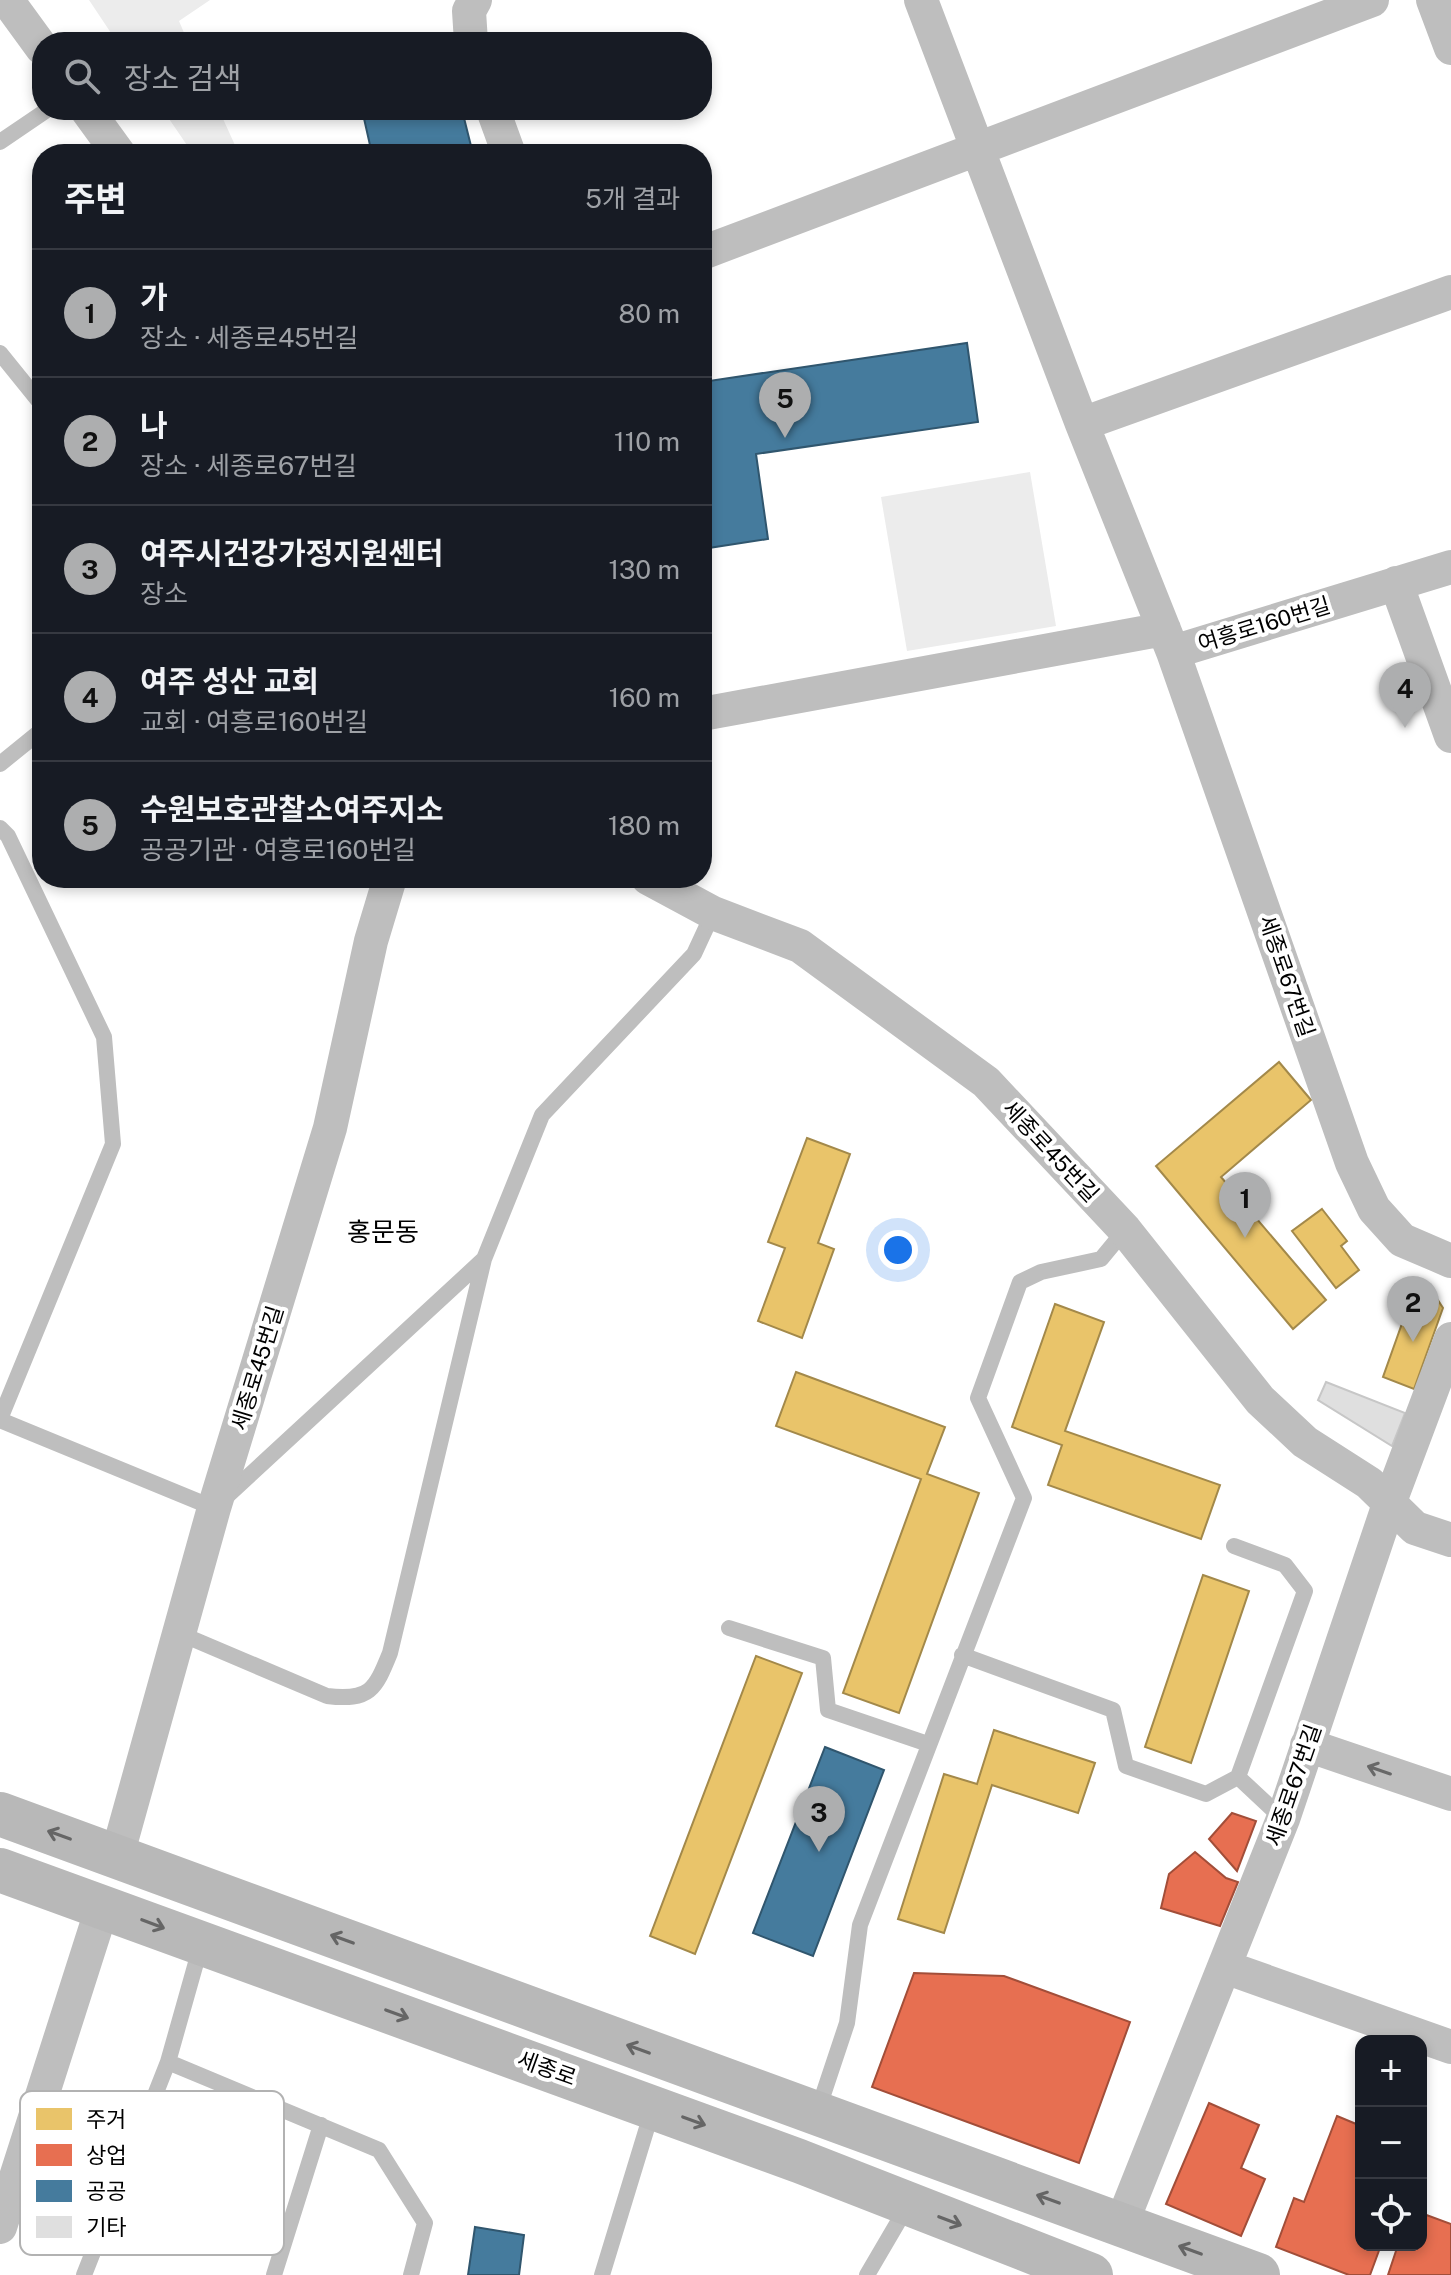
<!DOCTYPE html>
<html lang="ko">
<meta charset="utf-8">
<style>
:root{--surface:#171b24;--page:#20242c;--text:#f1f3f6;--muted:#9ea1a6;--line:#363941;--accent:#adaeaf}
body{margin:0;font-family:"Public Sans","Noto Sans KR",sans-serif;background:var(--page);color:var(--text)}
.controls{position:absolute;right:24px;bottom:24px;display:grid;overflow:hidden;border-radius:16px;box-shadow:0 4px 12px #0003}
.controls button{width:72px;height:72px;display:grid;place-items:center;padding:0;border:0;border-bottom:2px solid var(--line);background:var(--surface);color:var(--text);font:40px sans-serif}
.you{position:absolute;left:898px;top:1250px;width:28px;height:28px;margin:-20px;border:6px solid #fff;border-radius:50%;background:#1a73e8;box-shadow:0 0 0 12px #1a73e833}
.badge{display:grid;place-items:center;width:52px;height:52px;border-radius:50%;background:var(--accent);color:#111;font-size:26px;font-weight:700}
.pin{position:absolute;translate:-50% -66px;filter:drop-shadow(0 2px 4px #0008)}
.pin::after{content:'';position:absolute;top:42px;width:28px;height:24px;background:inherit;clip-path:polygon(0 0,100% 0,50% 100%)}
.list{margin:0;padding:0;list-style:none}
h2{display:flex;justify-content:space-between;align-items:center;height:104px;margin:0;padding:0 32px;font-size:34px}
h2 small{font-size:26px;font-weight:400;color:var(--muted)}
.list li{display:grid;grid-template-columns:52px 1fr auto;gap:24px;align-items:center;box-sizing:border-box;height:128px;padding:0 32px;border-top:2px solid var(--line)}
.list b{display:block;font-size:30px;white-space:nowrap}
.list p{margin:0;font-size:26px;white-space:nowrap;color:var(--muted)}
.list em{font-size:26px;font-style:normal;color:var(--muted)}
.icon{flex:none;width:44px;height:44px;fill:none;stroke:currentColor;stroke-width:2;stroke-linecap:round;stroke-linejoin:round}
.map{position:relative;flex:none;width:1451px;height:2275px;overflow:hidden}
.search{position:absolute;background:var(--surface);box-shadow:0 4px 12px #0003;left:32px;top:32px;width:680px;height:88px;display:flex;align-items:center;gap:20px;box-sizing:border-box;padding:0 28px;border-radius:32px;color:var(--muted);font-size:30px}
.panel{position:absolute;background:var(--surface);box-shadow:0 4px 12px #0003;left:32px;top:144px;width:680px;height:744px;border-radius:32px}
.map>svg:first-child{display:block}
.green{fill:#ececec}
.homes{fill:#e9c46a;stroke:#a3894a;stroke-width:2}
.shops{fill:#e76f51;stroke:#a24e39;stroke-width:2}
.public{fill:#457b9d;stroke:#30566e;stroke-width:2}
.building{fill:#dfdfdf;stroke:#c7c7c7;stroke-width:2}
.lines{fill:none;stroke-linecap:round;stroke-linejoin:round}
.lane{stroke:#bebebe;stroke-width:16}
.street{stroke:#bebebe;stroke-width:34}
.secondary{stroke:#b8b8b8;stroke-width:44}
.oneway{stroke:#686868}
.oneway2{stroke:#656565}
.labels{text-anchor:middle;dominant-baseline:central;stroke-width:8;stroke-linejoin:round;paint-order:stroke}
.street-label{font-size:22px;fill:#000;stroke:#fff}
.quarter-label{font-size:26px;fill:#000;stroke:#fff}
.key{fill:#fff;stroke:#b2b2b2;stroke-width:2}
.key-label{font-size:22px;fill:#000}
</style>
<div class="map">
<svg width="1451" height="2275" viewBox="0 0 1451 2275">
<rect width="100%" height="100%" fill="#fff"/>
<path class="green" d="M89,0H210L179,21L188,42H117Z
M163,110H219L239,154H193Z
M1030,472L1056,626L907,651L881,497Z"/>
<path class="homes" d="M1279,1062L1311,1100L1221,1177L1326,1300L1293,1329L1156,1166Z
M807,1138L850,1154L818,1243L834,1249L802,1338L758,1321L785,1248L768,1242Z
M1322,1209L1347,1241L1341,1246L1359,1270L1336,1288L1292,1231Z
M1415,1287L1434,1294L1443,1308L1414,1389L1383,1377Z
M1055,1304L1104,1322L1065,1431L1220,1485L1201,1539L1048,1485L1062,1445L1012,1427Z
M796,1372L945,1427L927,1474L979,1493L899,1713L843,1693L921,1479L776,1426Z
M1203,1575L1249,1591L1191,1763L1145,1747Z
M756,1656L802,1673L695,1954L650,1936Z
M994,1730L1095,1763L1078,1813L992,1785L944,1933L898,1919L944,1774L977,1784Z"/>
<path class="shops" d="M1232,1813L1256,1821L1237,1871L1209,1839Z
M1195,1852L1226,1878L1238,1882L1220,1926L1161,1908L1169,1874Z
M914,1973L1004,1976L1130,2022L1079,2163L872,2087Z
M1209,2103L1259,2125L1241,2168L1265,2179L1241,2236L1166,2204Z
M1337,2116L1361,2126V2245H1381L1370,2275H1349L1276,2247L1294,2198L1304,2202Z
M1421,2213L1451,2224V2275H1388L1398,2245H1421Z"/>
<path class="public" d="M380,110H462L473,154H372L363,114Z
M967,343L978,422L756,454L768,539L702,549V382Z
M825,1747L884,1770L813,1956L753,1933Z
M475,2227L524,2235L519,2275H468Z"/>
<path class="building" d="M1326,1382L1405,1413L1392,1446L1318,1400Z"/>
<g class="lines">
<path class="lane" d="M0,142L47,110
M0,353L42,405
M0,764L42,730
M0,828L8,836L104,1037L113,1144L0,1419
M0,1420L214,1508L484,1259L542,1115L694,954L713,913
M729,1628L823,1658L828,1710L928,1744
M181,1634L327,1696C370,1701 375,1690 390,1653L484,1259
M962,1655L1113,1710L1126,1766L1206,1794L1238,1777L1305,1591L1285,1565L1234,1546
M1238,1777L1283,1819
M201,1945L168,2062L379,2150L425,2223L411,2275
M817,2113L847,2023L860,1925L1024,1498L978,1398L1020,1282L1041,1272L1101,1259L1125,1230
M84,2275L168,2062
M274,2275L321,2125
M602,2275L653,2108
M867,2275L908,2205"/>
<path class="street" d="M7,0L42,48
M921,0L1082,424L1173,652L1352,1163L1374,1209L1402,1240L1451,1261
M1433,0L1451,48
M471,42L469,11L475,0
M87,110L119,154
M493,110L509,154
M702,253L1372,0
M1082,424L1451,292
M1396,583L1451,736
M1173,652L1451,567
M702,714L1164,629
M648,878L713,913L800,946L986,1082L1125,1230L1260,1400L1305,1442L1369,1483L1415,1528L1451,1540
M1307,1745L1451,1794
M117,1856L214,1508L330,1128L371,941L390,878
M1225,1967L1451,2047
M1121,2225L1283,1819L1389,1504L1451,1339
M0,2227L103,1905"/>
<path class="secondary" d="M0,1814L1258,2275
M0,1870L799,2161L1091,2275"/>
</g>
<defs><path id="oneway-shaft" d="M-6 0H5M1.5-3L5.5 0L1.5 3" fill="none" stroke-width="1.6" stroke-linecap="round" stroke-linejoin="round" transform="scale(2)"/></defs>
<use class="oneway" href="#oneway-shaft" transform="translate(1379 1770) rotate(-161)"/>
<g class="oneway2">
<use href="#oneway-shaft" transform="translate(59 1835) rotate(-160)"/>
<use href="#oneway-shaft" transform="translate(153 1924) rotate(21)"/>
<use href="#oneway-shaft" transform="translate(342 1939) rotate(-160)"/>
<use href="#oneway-shaft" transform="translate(397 2014) rotate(20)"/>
<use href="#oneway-shaft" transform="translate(638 2049) rotate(-160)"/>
<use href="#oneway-shaft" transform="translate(694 2121) rotate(20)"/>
<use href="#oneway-shaft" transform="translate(1048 2199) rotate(-160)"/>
<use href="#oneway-shaft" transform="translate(950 2221) rotate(21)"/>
<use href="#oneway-shaft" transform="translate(1190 2250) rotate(-160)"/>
</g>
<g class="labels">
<g class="street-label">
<text transform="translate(1264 624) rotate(-17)">여흥로160번길</text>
<text transform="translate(1287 976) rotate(71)">세종로67번길</text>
<text transform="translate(1051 1151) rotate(47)">세종로45번길</text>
<text transform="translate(257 1368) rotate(-73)">세종로45번길</text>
<text transform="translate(1293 1785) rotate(-71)">세종로67번길</text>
<text transform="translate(547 2068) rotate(20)">세종로</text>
</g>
<g class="quarter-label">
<text x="383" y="1231">홍문동</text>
</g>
</g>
<rect x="20" y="2091" width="264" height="164" rx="12" class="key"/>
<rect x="36" y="2108" width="36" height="22" fill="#e9c46a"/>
<rect x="36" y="2144" width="36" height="22" fill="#e76f51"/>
<rect x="36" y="2180" width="36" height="22" fill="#457b9d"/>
<rect x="36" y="2216" width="36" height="22" fill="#dfdfdf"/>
<g class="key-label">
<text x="86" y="2127">주거</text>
<text x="86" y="2163">상업</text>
<text x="86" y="2199">공공</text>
<text x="86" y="2235">기타</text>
</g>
</svg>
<div class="controls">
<button>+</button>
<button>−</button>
<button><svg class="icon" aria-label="locate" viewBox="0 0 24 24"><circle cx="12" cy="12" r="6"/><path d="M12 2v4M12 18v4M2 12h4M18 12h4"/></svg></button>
</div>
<div class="you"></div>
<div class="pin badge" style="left:1245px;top:1238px">1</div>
<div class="pin badge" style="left:1413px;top:1342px">2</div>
<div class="pin badge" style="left:819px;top:1852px">3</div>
<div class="pin badge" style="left:1405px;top:728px">4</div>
<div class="pin badge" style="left:785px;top:438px">5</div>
<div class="search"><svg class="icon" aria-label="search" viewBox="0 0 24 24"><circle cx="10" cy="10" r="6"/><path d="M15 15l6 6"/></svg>장소 검색</div>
<section class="panel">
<h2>주변<small>5개 결과</small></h2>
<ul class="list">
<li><span class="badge">1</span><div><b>가</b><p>장소 · 세종로45번길</p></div><em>80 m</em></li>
<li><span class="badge">2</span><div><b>나</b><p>장소 · 세종로67번길</p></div><em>110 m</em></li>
<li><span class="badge">3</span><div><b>여주시건강가정지원센터</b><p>장소</p></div><em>130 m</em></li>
<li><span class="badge">4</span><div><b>여주 성산 교회</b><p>교회 · 여흥로160번길</p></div><em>160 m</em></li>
<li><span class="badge">5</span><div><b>수원보호관찰소여주지소</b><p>공공기관 · 여흥로160번길</p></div><em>180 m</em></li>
</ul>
</section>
</div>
